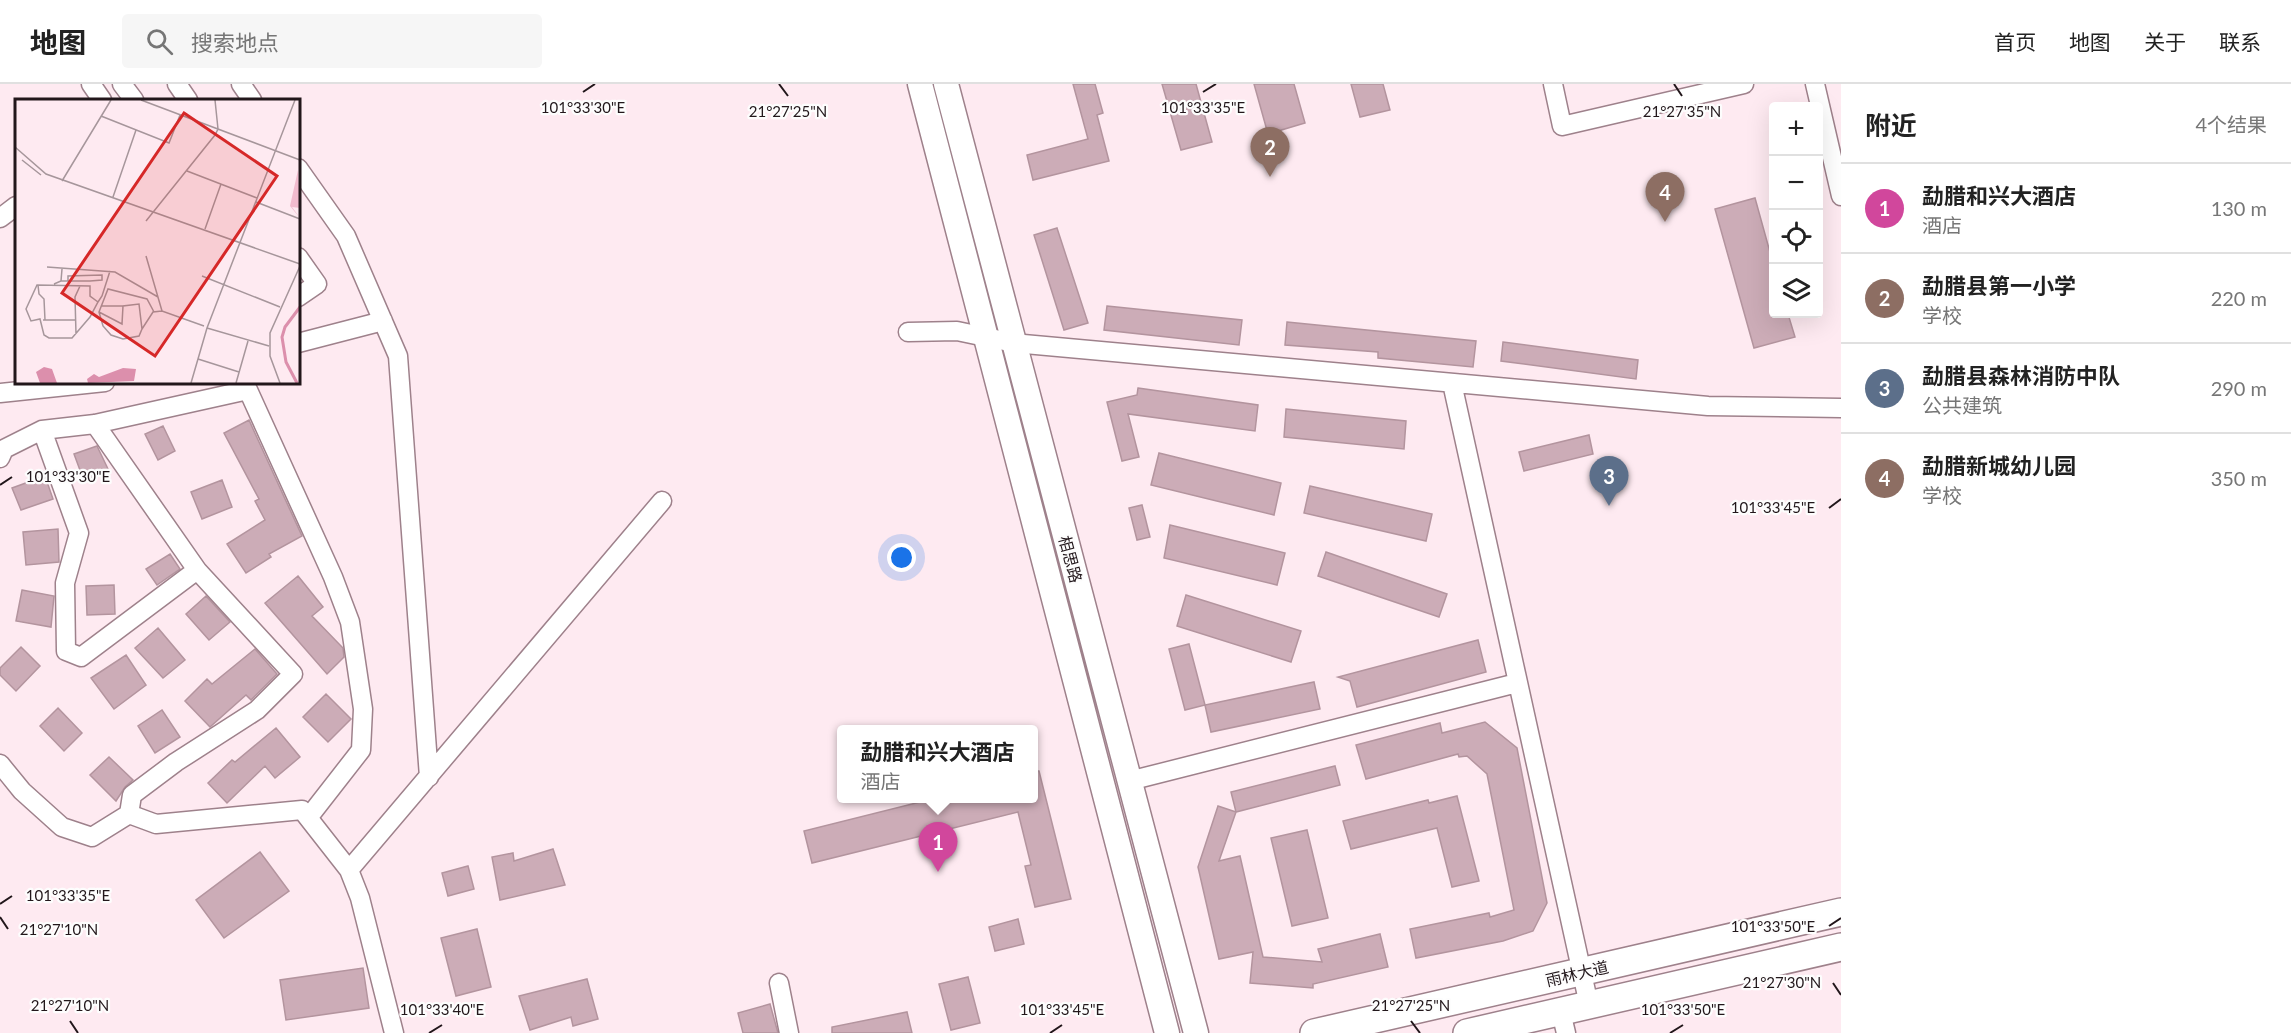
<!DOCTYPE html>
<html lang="zh">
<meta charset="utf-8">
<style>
:root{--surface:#fff;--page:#f6f6f6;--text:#222;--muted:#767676;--line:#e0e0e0;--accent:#111827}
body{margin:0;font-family:Lato,"Noto Sans SC",sans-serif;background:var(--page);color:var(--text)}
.controls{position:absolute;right:18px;top:18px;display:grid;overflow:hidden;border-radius:6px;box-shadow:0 6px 24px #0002}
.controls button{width:54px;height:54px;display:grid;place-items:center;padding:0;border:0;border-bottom:2px solid var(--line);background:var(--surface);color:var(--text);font:30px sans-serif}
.you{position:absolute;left:902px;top:474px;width:21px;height:21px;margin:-15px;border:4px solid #fff;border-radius:50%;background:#1a73e8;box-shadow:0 0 0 9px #1a73e833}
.badge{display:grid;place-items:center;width:39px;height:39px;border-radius:50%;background:var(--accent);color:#fff;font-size:20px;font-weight:700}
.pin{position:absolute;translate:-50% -50px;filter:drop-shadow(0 2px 3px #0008)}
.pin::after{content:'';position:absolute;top:32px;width:21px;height:18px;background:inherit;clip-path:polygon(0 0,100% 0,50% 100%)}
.popup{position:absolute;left:837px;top:641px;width:201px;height:78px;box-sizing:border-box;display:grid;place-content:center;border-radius:6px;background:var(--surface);filter:drop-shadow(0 2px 4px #0005);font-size:20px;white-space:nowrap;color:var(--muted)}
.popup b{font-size:22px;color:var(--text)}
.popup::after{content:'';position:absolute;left:50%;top:100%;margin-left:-12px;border:12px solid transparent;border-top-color:var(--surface)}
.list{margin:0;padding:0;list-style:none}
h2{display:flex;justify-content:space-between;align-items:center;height:78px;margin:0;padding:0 24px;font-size:26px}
h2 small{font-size:20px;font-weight:400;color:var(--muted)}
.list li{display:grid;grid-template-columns:39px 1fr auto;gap:18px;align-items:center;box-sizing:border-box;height:90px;padding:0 24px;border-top:2px solid var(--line)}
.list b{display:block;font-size:22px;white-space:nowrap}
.list p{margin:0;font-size:20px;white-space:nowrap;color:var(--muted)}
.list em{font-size:20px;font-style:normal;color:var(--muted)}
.icon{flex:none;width:33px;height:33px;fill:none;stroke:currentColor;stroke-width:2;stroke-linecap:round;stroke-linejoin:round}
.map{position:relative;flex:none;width:1841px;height:949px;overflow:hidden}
header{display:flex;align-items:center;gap:36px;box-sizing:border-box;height:84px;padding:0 30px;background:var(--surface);border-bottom:2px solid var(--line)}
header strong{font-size:28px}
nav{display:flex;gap:33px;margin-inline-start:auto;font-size:21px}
.search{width:420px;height:54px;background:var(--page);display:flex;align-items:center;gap:15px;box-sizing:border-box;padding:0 21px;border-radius:6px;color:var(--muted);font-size:22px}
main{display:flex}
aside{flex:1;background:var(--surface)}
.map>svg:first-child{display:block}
.building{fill:#ccacb7;stroke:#b3949e;stroke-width:1.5}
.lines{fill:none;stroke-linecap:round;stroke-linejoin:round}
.minor-casing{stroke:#9e818b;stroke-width:21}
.major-casing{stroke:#9e818b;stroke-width:27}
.highway-casing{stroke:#9e818b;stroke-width:30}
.minor{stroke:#fff;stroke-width:18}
.major{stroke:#fff;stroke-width:24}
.highway{stroke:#fff;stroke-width:27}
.ticks{fill:none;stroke:#22171b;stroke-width:2}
.labels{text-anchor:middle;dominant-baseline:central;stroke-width:4.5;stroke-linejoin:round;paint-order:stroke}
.street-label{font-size:16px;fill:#22171b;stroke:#fdfdfd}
.inset-river{fill:none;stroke:#dc8fac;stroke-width:3}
.inset-road{fill:none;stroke:#a6969b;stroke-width:1.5}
.view{fill:#d62828;fill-opacity:0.15;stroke:#d62828;stroke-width:3}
.inset-edge{fill:none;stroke:#22171b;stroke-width:3}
.ticks-label{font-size:15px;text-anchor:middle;fill:#22171b;stroke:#fdfdfd;stroke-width:4.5;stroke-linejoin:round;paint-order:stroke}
</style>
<header>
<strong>地图</strong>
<div class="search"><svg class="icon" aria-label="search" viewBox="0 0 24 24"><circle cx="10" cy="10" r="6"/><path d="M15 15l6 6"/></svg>搜索地点</div>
<nav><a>首页</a><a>地图</a><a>关于</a><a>联系</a></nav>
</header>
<main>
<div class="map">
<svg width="1841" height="949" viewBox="0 0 1841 949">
<rect width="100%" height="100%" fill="#feeaf1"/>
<path class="building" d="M1073,0H1095L1103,29L1097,31L1109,77L1033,96L1027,71L1088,55Z
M1162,0H1196L1212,58L1181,66Z
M1254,0H1294L1305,39L1268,50Z
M1351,0H1383L1390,26L1360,33Z
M1755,114L1773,179V230H1788L1795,253L1754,264L1715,125Z
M1057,144L1088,239L1064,246L1034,151Z
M1107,222L1242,236L1239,261L1104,246Z
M1287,238L1476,257L1473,283L1378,274V268L1285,261Z
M1503,258L1638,276L1636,295L1501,277Z
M1138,304L1258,321L1255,347L1128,330L1139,373L1122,377L1107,318L1137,311Z
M1286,325L1406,337L1404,365L1284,353Z
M249,336L302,452L269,470L271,473L246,489L227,460L265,436L255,417L259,415L224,349Z
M163,342L175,367L158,376L145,350Z
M1589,351L1593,370L1524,387L1519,368Z
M97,362L109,387L84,397L74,370Z
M1159,369L1281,399L1274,431L1151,401Z
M45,392L53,415L21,426L12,404Z
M222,396L232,423L202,435L191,408Z
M1310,402L1432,430L1426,457L1304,429Z
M1142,421L1150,453L1137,456L1129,424Z
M1170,441L1285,469L1277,501L1164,474Z
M58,445L59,478L26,481L23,448Z
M1326,468L1447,510L1439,533L1318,492Z
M170,470L180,485L157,501L146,485Z
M298,492L323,523L312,532L343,564L344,573L327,590L265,519Z
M114,501L115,530L87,531L86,502Z
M22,506L54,512L51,543L16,537Z
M1186,511L1301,547L1291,578L1177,542Z
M206,512L230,538L209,556L186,530Z
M158,544L185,576L163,594L135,564Z
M1478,556L1486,588L1357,623L1350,597L1338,593Z
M1189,560L1205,621L1185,626L1169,565Z
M21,563L40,582L16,607L0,591V584Z
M255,565L277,590L251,616L246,611L210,643L185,617L207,595L212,600Z
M126,571L146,601L114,625L91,594Z
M1314,598L1320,625L1211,648L1205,621Z
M326,610L351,635L328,658L303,633Z
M58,624L82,649L64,667L40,642Z
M162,626L180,653L155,669L138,642Z
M1485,638L1517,664L1547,819L1533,847L1503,857L1416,874L1410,845L1489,829L1490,833L1514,826L1487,690L1467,672L1459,673L1458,670L1366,695L1356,661L1440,639L1442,649Z
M276,644L300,673L275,694L265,682L227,719L208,699L232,676L235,678Z
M109,673L133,696L125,703L116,717L90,691Z
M1335,682L1340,701L1236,728L1231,708Z
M1034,687H1039L1071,815L1035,823L1025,782L1031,781L1018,728L812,779L804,747L936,714H1034Z
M1457,712L1479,797L1452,803L1437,744L1351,765L1343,737L1428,716L1429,719Z
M1218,722L1236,728L1219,777L1240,772L1263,873L1322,878L1318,865L1380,850L1388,883L1313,900V904L1250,899L1253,868L1219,875L1198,783Z
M1307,746L1328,834L1292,842L1271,754Z
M553,765L565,801L500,816L492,773L513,769L514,777Z
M260,768L289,807L224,854L196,816Z
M468,782L474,805L448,812L442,789Z
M1018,835L1024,860L995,867L989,843Z
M477,845L491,903L456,912L441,854Z
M363,884L369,924L286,936L280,896Z
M968,893L980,939L951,946L939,900Z
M587,895L598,935L573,942L571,933L530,946L519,912Z
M770,920L778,949H743L738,929Z
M907,928L912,949H832V943Z"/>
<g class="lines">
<g class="minor-casing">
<path id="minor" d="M91,0L102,16
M122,0L134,16
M177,0L188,16
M241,0L252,16
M1553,0L1562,42L1744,0
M1815,0L1841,112
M298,84L346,152L398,272L429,693
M0,134L16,122
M298,173L317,200L298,213
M908,248L957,247L1014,259L1708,322L1841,324
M298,259L383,237
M1452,299L1589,921
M0,309L105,298
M95,340L197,486
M42,346L79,449L65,499L66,567L81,573L197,486L293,590L257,626L176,678L132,711L129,730L156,740L302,726L349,786L360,814L394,949
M0,374L4,365L42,346L95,340L248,306L333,493L350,538L363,625L361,666L308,734
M0,680L22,707L62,743L92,753L129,730
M1129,697L1517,599
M349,786L662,417
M779,899L789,949
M1561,928L1566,949"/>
</g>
<g class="major-casing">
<path id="major" d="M920,0L1167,949
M946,0L1196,949"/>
</g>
<g class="highway-casing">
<path id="highway" d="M1314,949L1841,828
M1467,949L1841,863"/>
</g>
<use href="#minor" class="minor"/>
<use href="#major" class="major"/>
<use href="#highway" class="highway"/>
</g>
<path class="ticks" d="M779,0L788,12M1674,0L1682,12M583,8L595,0M1203,8L1216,0M0,401L12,393M1829,424L1841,415M0,820L12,812M0,833L8,845M1829,842L1841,834M1833,899L1841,911M70,937L78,949M1411,937L1420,949M429,949L442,941M1050,949L1062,941M1670,949L1683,941"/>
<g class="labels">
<g class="street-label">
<text transform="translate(1071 475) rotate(75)">相思路</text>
<text transform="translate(1577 889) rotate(-13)">雨林大道</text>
</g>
</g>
<g transform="translate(15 15)">
<rect width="285" height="285" fill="#feeaf1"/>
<path d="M283,71L285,109L277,108L285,119L275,107Z" fill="#f2bbce"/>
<path d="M29,268L37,270L42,284H25L21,273ZM108,269L121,270L119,282L73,284L72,280L79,275L84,278Z" fill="#dc8fac"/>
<path class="inset-river" d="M282,284L271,263L267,238L270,228L285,208"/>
<path class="inset-road" d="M126,1L285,61M86,17L154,44L165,16M0,48L31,75L285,165M7,61L26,76M172,72L242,99M47,82L96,1M98,98L121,31M241,103L285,120M131,122L200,36L203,30L200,1M190,130L206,85M131,157L147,212M32,168L100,173L143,198M187,177L265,208M46,182H75L87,181V176L53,177V182M39,185L46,182L47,170M23,186L24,195L29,200L30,221M83,203L75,197V187L22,186L11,210L16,222L25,220L29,236L34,239H57L75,218L83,203L87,197L95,172M86,207H108M84,213L107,225L108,207L124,205L127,230L138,213L147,212L189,227M28,221H60M192,229L254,247M127,230L124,237L108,240L96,236L88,227L84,213L93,190L132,200L139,213M61,235L60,198L65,187M183,260L224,273M176,284L192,229L280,1M221,284L233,242M265,284L255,257V234L285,167"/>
<path class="view" d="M169,14L262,77L140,257L47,194Z"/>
<rect width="285" height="285" class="inset-edge"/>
</g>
<g class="ticks-label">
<text x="583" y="29">101°33'30"E</text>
<text x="1203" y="29">101°33'35"E</text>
<text x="1682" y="33">21°27'35"N</text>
<text x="788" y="33">21°27'25"N</text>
<text x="68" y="398">101°33'30"E</text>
<text x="1773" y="429">101°33'45"E</text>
<text x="68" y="817">101°33'35"E</text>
<text x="1773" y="848">101°33'50"E</text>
<text x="59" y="851">21°27'10"N</text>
<text x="1782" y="904">21°27'30"N</text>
<text x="70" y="927">21°27'10"N</text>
<text x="1411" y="927">21°27'25"N</text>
<text x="442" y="931">101°33'40"E</text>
<text x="1062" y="931">101°33'45"E</text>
<text x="1683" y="931">101°33'50"E</text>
</g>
</svg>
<div class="controls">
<button>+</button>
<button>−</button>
<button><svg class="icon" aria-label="locate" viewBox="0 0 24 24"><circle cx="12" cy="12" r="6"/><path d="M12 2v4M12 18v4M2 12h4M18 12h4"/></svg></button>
<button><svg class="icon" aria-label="layers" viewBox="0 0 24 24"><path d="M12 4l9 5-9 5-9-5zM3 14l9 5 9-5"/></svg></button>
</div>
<div class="you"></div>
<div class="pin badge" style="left:938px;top:788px;background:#d1479c">1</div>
<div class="popup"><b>勐腊和兴大酒店</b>酒店</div>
<div class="pin badge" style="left:1270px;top:93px;background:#8d6e63">2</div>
<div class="pin badge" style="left:1609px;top:422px;background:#5c6f8a">3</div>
<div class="pin badge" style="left:1665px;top:138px;background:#8d6e63">4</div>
</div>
<aside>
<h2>附近<small>4个结果</small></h2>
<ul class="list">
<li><span class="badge" style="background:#d1479c">1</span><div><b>勐腊和兴大酒店</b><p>酒店</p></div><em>130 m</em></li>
<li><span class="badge" style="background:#8d6e63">2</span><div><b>勐腊县第一小学</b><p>学校</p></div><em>220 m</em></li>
<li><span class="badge" style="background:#5c6f8a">3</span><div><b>勐腊县森林消防中队</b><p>公共建筑</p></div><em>290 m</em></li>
<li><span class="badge" style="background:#8d6e63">4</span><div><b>勐腊新城幼儿园</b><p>学校</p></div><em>350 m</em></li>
</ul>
</aside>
</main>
